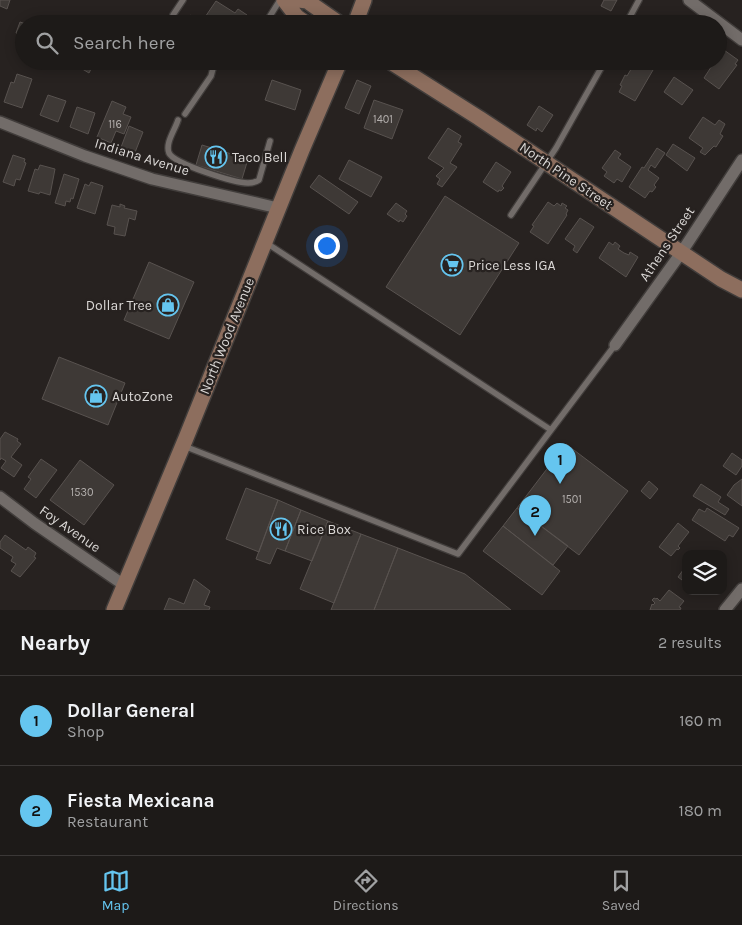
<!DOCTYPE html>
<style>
:root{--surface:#1d1a18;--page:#2a2725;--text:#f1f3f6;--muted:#a0a1a2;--line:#3b3837;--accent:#65c5ef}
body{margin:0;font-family:Karla,sans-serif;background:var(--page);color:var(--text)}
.controls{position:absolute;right:15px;bottom:15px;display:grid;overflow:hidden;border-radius:10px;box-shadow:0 2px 12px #0003}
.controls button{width:45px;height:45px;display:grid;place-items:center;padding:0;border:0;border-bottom:1px solid var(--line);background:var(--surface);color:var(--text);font:25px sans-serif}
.you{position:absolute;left:326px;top:245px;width:18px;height:18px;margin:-12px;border:4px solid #fff;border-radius:50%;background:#1a73e8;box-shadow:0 0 0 8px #1a73e833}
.badge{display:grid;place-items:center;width:32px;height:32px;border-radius:50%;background:var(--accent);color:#111;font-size:16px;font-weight:700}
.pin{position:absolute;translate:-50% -41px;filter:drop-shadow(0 1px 2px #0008)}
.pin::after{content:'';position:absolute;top:26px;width:18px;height:15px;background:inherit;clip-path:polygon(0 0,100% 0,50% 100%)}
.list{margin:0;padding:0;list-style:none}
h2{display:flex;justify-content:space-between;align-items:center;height:65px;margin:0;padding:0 20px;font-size:21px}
h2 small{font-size:16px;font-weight:400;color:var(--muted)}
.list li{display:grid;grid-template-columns:32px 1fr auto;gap:15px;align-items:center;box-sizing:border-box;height:90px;padding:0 20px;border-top:1px solid var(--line)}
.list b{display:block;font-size:19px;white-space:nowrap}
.list p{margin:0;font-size:16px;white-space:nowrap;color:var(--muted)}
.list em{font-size:16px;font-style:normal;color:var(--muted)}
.icon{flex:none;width:28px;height:28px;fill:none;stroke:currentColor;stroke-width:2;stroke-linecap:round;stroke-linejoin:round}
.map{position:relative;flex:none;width:742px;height:610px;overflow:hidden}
.search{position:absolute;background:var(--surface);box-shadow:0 2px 12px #0003;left:15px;right:15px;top:15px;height:55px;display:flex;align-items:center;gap:12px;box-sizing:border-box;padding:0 18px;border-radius:28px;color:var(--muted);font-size:19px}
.sheet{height:245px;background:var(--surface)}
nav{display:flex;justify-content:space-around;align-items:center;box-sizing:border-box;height:70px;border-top:1px solid var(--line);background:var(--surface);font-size:14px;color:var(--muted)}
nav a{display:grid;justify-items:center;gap:2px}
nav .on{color:var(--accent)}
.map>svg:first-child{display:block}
.building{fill:#3e3936;stroke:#58524f}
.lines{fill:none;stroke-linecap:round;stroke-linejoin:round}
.service-casing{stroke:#413d3b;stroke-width:8}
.minor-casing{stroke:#413d3b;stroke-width:14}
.secondary-casing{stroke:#413d3b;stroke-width:18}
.service{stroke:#726c69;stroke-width:5.5}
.minor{stroke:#726c69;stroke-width:11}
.secondary{stroke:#8d6e5e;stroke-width:15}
.labels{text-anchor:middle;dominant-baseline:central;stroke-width:4.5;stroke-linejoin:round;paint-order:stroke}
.number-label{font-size:11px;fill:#b4b0ae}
.street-label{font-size:14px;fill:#dbd8d6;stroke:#272220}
.poi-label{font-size:14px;fill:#dbd8d6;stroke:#272220;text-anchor:start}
</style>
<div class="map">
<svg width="742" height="610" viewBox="0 0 742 610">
<rect width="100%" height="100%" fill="#272220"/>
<path class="building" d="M0,0H10L7,9L0,6Z
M604,0H617L611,11L601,6Z
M216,1L235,13L238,9L247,15L244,18L252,24H184L190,15L201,23Z
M20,22L26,24H24V36L16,33Z
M724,50L738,60L735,64L737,65L719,89L704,78L715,61H718V56Z
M73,61H95L89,73L74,64L75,62Z
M636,61L653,70L635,101L619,92L622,86L620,85L625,75L627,76Z
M17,74L32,79L22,108L4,102L11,82L14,83Z
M674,77L693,90L682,105L664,92Z
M272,80L301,90L295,110L265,100Z
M357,80L371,86L359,114L345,108Z
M48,95L66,101L58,122L40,115Z
M374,100L403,110L392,139L364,128Z
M112,101L126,107L123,114L131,117L124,134L116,131L111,143L97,137Z
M539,106L553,115L542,132L537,128L536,131L527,125Z
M77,107L95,113L88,134L70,127Z
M703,117L715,125L719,120L725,124L720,134L723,136L716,147L714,146L705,155L700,152L703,148L689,138Z
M129,126L143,132L134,155L120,150Z
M448,128L461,136L458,142L462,144L450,163L457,167L442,187L437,184L440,179L436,176L444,168L428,158Z
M673,144L695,158L687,171L666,155Z
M202,145L248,159L242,179L196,165Z
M657,148L665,153L655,168L651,165L648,170L659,178L654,185L656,187L652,192L650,191L645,198L629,187L642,167L644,168Z
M615,150L621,154L618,158L631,167L622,182L617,179L614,183L604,176L607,172L602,168Z
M13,155L25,159L24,162L26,163L20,180L16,179L14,186L3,182Z
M349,160L382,177L371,197L339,179Z
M496,162L511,172L502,186L504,188L501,191L499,190L498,192L483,182Z
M40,165L55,169L50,195L40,192L39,194L28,191L35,169L38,170Z
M64,174L79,179L73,199L71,198L70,202L66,201L65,206L55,203Z
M319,175L358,202L349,214L310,187Z
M91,182L103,186L95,214L77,208L85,184L89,186Z
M445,196L519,243L460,335L386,287Z
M548,202L554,206L557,203L561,206L562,203L567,206L565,208L568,210L566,214L567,215L548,244L530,232L534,226L532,225Z
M396,203L407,211L405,214L407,216L403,222L400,220L399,222L387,214Z
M120,204L125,206L124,208L137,211L135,220L129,218L125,236L114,234L115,227L107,225L112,205L120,207Z
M580,218L594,227L577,253L573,250L575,246L565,239Z
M609,242L613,245L615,242L620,246L618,249L624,253L629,255L630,252L638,257L626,277L599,258Z
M149,262L194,282L169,339L124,320Z
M59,357L125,383L108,425L42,399Z
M5,432L18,439L17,441L21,444L11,457L22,465L14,477L1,468L6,461L1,458L0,460V439Z
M566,444L628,491L579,555L517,508Z
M732,453L742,460V466L736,475L723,466Z
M41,459L57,470L36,498L24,489L31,479L28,477Z
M80,460L114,485L84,525L50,500Z
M742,479V506L727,495L734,485Z
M649,481L658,489L650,499L641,491Z
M701,484L721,497L718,502L729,509L725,515L693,496Z
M246,488L278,500L259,552L226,539Z
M278,500L301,510L285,551L277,548L270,564L256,559Z
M517,508L568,546L553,565L503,526Z
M707,508L739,528L733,537L729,535L725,541L692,520L699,509L705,512Z
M301,510L328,521L312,561L285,551Z
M328,521L361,534L334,603L300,589Z
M678,523L689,532L678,546L680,548L678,550L677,549L671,556L659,547Z
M503,526L560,571L542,595L483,551Z
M361,534L398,548L374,610H331Z
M5,535L26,550L28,547L36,553L34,557L36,558L20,577L11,571L16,564L11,561L13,557L0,548V542Z
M398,548L465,574L511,610H374Z
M686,566V583L678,577Z
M194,579L210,591L204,605L210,607L209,610H164L169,598L184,604Z
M669,590L684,601L679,607L681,608L680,610H650L652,604L653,605L655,603L652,600L654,598L656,599L657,598L660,601Z"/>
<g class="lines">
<g class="service-casing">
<path id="service" d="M172,24L173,15L183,0
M265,24L280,0
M626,24L639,0
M185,114L211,76L215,61
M178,120C175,130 165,143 169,153C174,164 235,183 248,183C253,183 256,182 259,180L270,141
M511,215L556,148L605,61
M265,242L551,430L615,345
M184,446L458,554L551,430"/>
</g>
<g class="minor-casing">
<path id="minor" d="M689,0L742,40
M0,122L85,156L152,179L278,208
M615,345L681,253L742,160
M0,497L34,523L124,585
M725,610L742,589"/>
</g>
<g class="secondary-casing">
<path id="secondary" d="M284,0L297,17L307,24
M299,0L307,1L340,24
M355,24L364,0
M389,61L479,118L721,279L742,290
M114,610L186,438L302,150L340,61"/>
</g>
<use href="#service" class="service"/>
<use href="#minor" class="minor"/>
<use href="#secondary" class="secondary"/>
</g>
<defs>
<g id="restaurant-ring" transform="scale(1.125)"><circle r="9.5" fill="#272220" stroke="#65c5ef" stroke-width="1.5"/><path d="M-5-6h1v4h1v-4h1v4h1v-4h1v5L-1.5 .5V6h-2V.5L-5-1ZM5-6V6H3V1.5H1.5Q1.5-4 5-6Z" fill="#65c5ef"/></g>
<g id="supermarket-ring" transform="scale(1.125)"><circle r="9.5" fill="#272220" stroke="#65c5ef" stroke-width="1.5"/><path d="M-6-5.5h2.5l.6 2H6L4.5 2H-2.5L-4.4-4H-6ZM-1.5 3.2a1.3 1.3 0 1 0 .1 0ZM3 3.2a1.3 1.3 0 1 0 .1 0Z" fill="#65c5ef"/></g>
<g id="shop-ring" transform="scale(1.125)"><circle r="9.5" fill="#272220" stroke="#65c5ef" stroke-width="1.5"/><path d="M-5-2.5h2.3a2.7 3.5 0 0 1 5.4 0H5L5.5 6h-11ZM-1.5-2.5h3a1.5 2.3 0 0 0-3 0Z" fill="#65c5ef"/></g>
</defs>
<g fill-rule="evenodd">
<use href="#restaurant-ring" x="216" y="157"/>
<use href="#supermarket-ring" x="452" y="265"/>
<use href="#shop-ring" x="168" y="305"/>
<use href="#shop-ring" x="96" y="396"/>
<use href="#restaurant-ring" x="281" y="529"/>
</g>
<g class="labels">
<g class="number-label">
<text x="383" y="119">1401</text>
<text x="115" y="124">116</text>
<text x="82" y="492">1530</text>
<text x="572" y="499">1501</text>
</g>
<g class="street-label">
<text transform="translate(142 157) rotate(17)">Indiana Avenue</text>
<text transform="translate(566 176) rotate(34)">North Pine Street</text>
<text transform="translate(667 244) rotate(-56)">Athens Street</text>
<text transform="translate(227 336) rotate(-68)">North Wood Avenue</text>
<text transform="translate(70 529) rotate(35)">Foy Avenue</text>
</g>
<g class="poi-label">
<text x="232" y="157">Taco Bell</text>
<text x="468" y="265">Price Less IGA</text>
<text x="152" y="305" text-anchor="end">Dollar Tree</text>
<text x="112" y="396">AutoZone</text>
<text x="297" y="529">Rice Box</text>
</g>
</g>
</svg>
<div class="controls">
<button><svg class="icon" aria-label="layers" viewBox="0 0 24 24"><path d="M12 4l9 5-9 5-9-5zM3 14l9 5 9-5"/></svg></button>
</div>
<div class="you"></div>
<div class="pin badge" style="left:560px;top:484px">1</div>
<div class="pin badge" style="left:535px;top:536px">2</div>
<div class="search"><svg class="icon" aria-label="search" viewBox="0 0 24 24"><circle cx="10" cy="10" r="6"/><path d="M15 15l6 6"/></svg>Search here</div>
</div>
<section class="sheet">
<h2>Nearby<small>2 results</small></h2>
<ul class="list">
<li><span class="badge">1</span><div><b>Dollar General</b><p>Shop</p></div><em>160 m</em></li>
<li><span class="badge">2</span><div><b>Fiesta Mexicana</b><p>Restaurant</p></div><em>180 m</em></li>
</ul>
</section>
<nav>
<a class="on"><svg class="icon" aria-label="map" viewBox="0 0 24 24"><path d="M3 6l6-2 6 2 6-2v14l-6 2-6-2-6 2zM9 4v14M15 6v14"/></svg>Map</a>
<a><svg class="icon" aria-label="directions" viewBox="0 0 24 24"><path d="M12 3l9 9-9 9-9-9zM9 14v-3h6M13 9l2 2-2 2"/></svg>Directions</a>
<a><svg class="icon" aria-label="saved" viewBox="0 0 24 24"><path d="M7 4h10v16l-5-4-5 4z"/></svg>Saved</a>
</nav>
